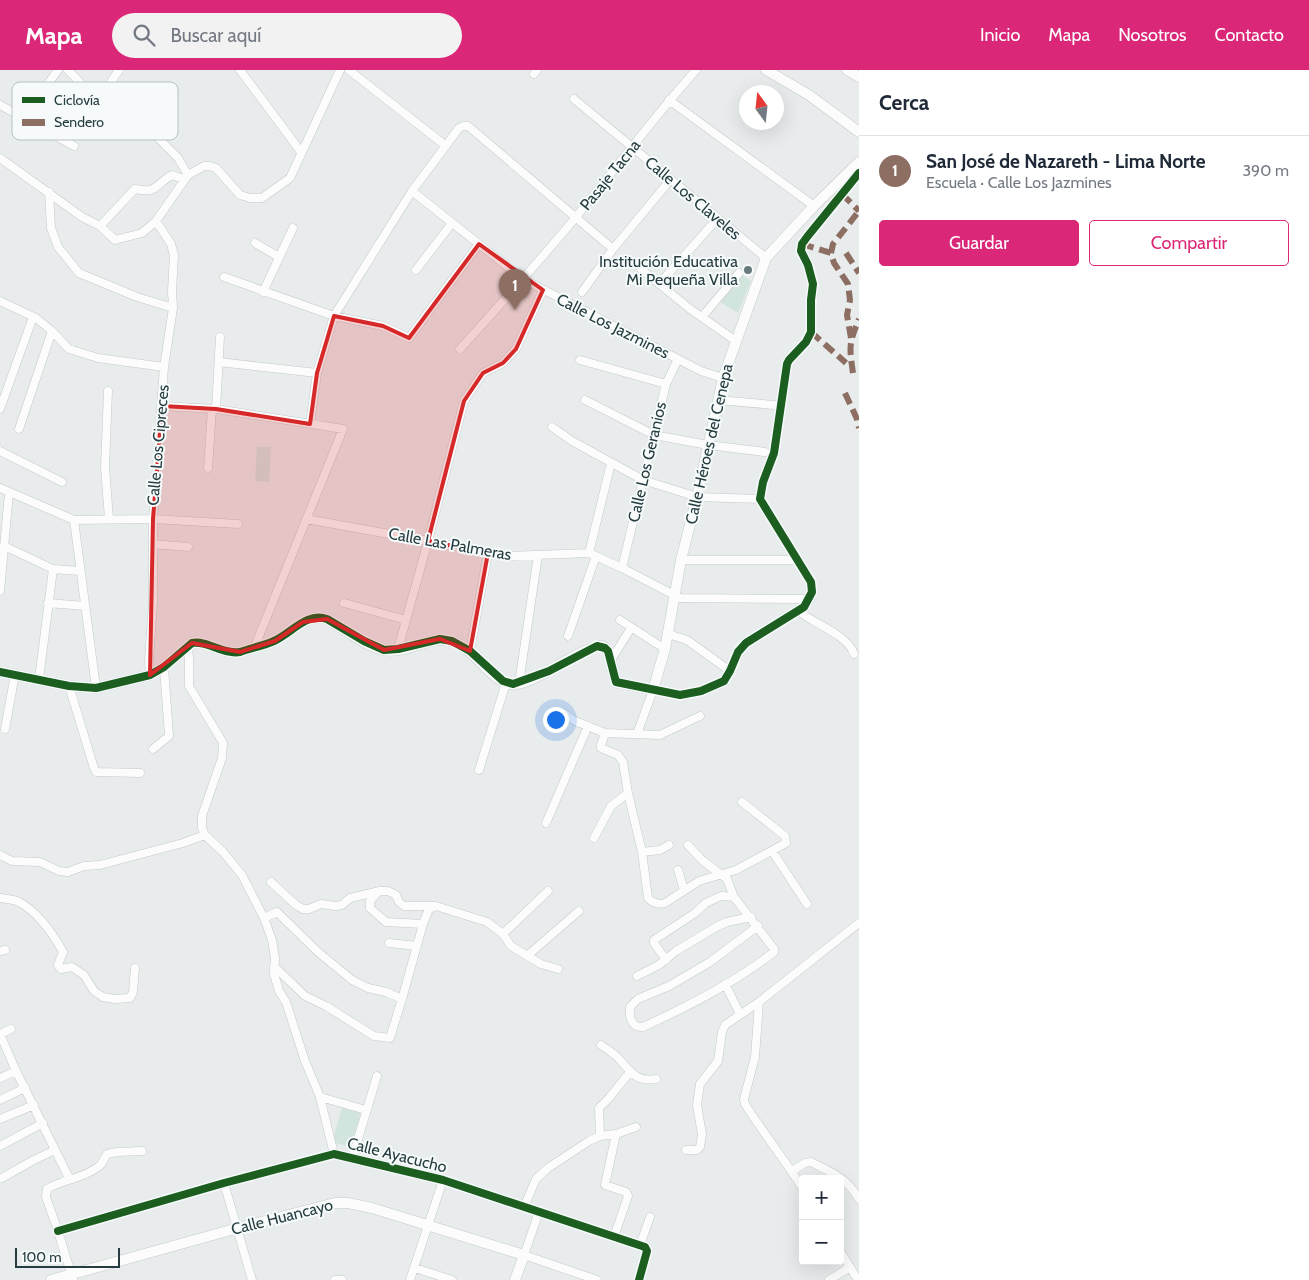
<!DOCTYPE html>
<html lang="es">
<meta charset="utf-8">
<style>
:root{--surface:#fff;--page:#f2f2f3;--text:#1f2937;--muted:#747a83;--line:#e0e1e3;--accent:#db2777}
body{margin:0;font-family:Cabin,sans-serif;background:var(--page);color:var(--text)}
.controls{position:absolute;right:15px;bottom:15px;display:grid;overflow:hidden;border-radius:5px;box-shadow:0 5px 20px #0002}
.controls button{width:45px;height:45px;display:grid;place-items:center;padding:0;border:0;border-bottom:1px solid var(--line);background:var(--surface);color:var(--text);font:25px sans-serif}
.compass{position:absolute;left:739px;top:15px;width:45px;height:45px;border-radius:50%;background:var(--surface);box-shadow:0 5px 20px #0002;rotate:345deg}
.scale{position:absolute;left:15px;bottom:12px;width:105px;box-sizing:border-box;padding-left:5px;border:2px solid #253d40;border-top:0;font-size:14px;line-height:18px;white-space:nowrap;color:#253d40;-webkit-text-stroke:4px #f6fafa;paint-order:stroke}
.you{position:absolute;left:555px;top:649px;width:18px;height:18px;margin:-12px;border:4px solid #fff;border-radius:50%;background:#1a73e8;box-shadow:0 0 0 8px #1a73e833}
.badge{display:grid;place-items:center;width:32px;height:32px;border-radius:50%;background:var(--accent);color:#fff;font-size:16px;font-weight:700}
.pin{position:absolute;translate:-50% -41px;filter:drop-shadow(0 1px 2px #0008)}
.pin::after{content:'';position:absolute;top:26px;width:18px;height:15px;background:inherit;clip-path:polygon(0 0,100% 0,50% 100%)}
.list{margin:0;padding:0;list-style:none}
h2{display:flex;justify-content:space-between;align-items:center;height:65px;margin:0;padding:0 20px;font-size:21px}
h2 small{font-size:16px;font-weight:400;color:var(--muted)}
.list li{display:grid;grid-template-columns:32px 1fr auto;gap:15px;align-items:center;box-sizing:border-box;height:70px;padding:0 20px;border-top:1px solid var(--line)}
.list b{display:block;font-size:19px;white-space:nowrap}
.list p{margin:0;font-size:16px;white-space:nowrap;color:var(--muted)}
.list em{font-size:16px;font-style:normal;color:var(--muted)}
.actions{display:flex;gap:10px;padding:15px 20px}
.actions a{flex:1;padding:11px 0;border:1px solid var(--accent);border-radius:5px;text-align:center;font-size:18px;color:var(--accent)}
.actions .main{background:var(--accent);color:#fff}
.icon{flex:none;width:28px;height:28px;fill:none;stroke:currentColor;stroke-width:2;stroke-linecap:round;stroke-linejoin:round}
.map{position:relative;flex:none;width:859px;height:1210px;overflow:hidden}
header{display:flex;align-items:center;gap:30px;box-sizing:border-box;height:70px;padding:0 25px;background:var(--accent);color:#fff}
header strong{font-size:24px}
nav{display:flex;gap:28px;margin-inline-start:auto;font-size:18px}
.search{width:350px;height:45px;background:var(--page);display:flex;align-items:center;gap:12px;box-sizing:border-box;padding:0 18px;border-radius:28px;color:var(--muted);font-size:19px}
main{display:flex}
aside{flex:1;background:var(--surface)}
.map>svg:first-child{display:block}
.green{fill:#d2e4de}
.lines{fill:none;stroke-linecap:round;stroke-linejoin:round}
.street-casing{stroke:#c5c9c9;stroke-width:9}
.secondary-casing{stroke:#c3c9c9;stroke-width:11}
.street{stroke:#fcfcfc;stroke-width:8}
.secondary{stroke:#fcfcfc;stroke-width:10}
.quiet{stroke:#8d6e63;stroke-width:6;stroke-dasharray:12 6;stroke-linecap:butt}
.cycleway-casing{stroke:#f6fafa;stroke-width:11}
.cycleway{stroke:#1b5e20;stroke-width:8}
.marked{fill:#d62828;fill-opacity:0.2;stroke:#d62828;stroke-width:4;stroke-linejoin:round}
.poi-dot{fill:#697a7c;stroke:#f6fafa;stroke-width:2}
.labels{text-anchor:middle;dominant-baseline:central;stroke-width:4;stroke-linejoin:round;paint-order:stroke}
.street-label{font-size:16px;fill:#253d40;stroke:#f6fafa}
.poi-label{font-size:16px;fill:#253d40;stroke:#f6fafa;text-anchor:end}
.key{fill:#f6fafa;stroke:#b7c1c2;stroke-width:1}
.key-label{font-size:14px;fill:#253d40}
</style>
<header>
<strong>Mapa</strong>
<div class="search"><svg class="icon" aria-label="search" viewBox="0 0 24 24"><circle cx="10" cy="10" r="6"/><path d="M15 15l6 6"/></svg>Buscar aquí</div>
<nav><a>Inicio</a><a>Mapa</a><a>Nosotros</a><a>Contacto</a></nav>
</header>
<main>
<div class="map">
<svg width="859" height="1210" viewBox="0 0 859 1210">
<rect width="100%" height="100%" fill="#e8ecec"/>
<path class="green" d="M739,203L751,211L738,243L717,230Z
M257,377H271L269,412L255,411Z
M342,1037L361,1042L351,1077L332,1072Z"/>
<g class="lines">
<g class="street-casing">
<path id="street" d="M68,0L92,25L128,37L178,88L188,105
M240,0L301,82
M349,0L446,76
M534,4L537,0
M100,28L119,0
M574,29L766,188
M669,30L814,136
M0,35L74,76
M24,47L58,0
M0,88L82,147L100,156L115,170L142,163L156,151L188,105L204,96H210L216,98L240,125L250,128H262L290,108L340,0
M412,121L523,209L701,301L723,308
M49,122L51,158L58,177L79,203L137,227L173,238
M100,156L135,119C158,124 155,114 172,105L184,109
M255,173L279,187
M641,199L690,239L736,271
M416,200L452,153
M224,207L334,246L383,256L409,268L479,174
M659,214L718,148
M263,222L293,158
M582,222L613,179L671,109
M0,231L36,248L52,261L69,279L98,288L164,297
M702,247L739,203
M460,279C499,236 538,193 576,147C616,98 654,47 696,0
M580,290L666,314
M219,292L317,303
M108,321L105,397L109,449
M585,330L654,365L708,375L765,382
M718,330L774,335
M162,336L216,339L343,359L255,576
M0,339L33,247
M216,339L220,267
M310,354L317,303L334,246L412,121L459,58L463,56H468L613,179
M552,357L572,371L643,410L697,427L760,429
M19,359L52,261
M0,381L62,412
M208,398L212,339
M0,418L74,450L153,449L238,454
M306,449L428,471L505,486L589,483L622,498L680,528L810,529
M74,450L96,618
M153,474L188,477
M4,476L53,499L80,501
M589,483L611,393
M681,490H799
M622,498L666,314L678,289
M0,521L9,423
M48,533L85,536
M344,533L406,550
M798,541C813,553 848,565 854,584
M620,550L665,579
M668,564L687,570L730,601
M568,566L596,486
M188,576L189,589V616L223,673L222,688L202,746V758L205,765L223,782L242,805L264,848L272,870L275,888L274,904L279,921L286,932L305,991L320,1027L334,1084
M398,579L428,471L464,331L483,303L503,293L516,279L543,220
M470,581L488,483
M611,590L631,558
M150,605L149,590L153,533V449L164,297L173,238L172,221L174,185L171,174L156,151
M39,609L53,499
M519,613L538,485
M69,616L94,698L96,702L140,703
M565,644L575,651L605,663L660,665L700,646
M5,659L15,604
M605,663L601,675V678L618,685L623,692L628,723L642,782L648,828C653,833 658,835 665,833L699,811L736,800L786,773L785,766L742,732
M637,664L653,620L680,625L701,621L724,611L730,601L738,582L746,573L798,541C809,533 813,525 811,512L760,429L763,412L774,383L787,294L789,290L806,272L811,262V230L813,214L808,195L801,181L802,174L807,167L859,103
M153,679L169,666L164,597
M479,700L506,613
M546,753L588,656
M594,768L611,736L628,723
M688,775L702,790L727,809L734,827L774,879V882C734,913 689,936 643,957C631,958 629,947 630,937L638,929L669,916L710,892L758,856
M772,781L807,834
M642,782L660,780L669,775
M0,785L12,791L40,792L59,801L68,802L84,796L100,795L183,773L205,765
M678,800L684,820
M271,812L296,835L303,839H309L321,834L336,836L342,835L350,828L380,821H388L396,825L399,832L404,836H434
M379,821L370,831V838L386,852L423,854
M0,828C6,829 14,829 19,832C38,842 53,864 63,882L58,895L61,899L72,897L84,905L94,921L103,927L115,929L130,928L133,922L135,898
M264,848L277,842L318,882L352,910L368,918L386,922L402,929
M503,864L548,821
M389,873L417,876
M0,881L5,880
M528,885L579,841
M666,890L654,873V870L695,843L706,833L721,826L734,827
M274,896L305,926L326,936L374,966L390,968L402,929L423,854L429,839L436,836L487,852L503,864L511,876L541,894L558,899
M637,906L659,895L676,881L716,857L727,852L751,847
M725,914L740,944
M0,964L16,1001L69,1108
M0,964L11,959
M601,975C608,980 615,984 620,990C632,1003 636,1012 656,1009
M0,1008L16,1001
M320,1027L366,1040
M0,1030L25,1018
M0,1049L34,1035
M600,1066L599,1038L609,1028L630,1002
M0,1076L43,1053
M686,1080H697L700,1077L702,1064L697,1035L700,1014L718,991L722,962L725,955L759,932
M352,1089L377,1006
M792,1101L805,1093L811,1092C832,1103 846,1107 859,1129
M2,1108L32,1091L55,1080
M224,1113L252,1210
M803,1119C785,1090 763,1063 745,1034L744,1029L755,987L759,932L859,853
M524,1137L536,1109L548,1098L589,1071L600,1066L616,1064L636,1057
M539,1142L524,1185L597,1210
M58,1161L224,1113L334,1084L443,1110L645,1177L647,1181L639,1210
M614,1167L628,1126L626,1122L605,1115L616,1064
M640,1175L650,1147
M840,1181L858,1210
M415,1198L452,1210
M73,1210L58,1161L46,1127L47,1119C63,1109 83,1109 98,1097C102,1095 104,1089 107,1084L117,1082L142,1081
M335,1210H342
M410,1210L443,1110
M829,1210L850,1197"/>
</g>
<g class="secondary-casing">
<path id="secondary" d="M766,0L809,25L859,62
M847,0L859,7
M0,602L69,616L96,618L150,605L164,597L192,573C208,570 223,585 240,582C251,578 263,576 274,571C292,563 306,542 327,549C342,558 367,577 384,580C405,585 429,565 451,571C475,577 493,617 516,614C541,611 583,575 603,576L608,581L616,612L653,620L665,579L681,490L697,427L723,308L766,188L814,136L859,92
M51,1210L238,1158L335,1133H348L372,1138L524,1185L515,1210"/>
</g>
<use href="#street" class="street"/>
<use href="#secondary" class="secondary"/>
<path class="quiet" d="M842,124L859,141
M802,174L831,183
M846,183L859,203
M811,262L846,293
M851,268L847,245L850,230L848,214L834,193L831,183L833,174L859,141
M853,303C849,276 849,273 859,249
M845,323L857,349L859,358"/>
<g class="cycleway-casing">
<path id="cycleway" d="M0,602L69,616L96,618L150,605L164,597L192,573C208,570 223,585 240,582C251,578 263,576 274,571C292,563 306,542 327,549L364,571L384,580L398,579L440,569L452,571L470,581L503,611L513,614L549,601L597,576L605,578L608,581L616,612L680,625L701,621L724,611L730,601L738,582L746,573L804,537L812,522L811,512L760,429L763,412L774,383L787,294L789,290L806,272L811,262V230L813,214L808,195L801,181L802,174L807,167L859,103
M58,1161L224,1113L334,1084L443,1110L645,1177L647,1181L639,1210"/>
</g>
<use href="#cycleway" class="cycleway"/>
</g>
<path class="marked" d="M479,174L543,220L516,279L503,293L483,303L464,331L428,471L488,483L470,581L440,569L384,580L327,549L303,552L275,571L240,582L192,573L150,605L153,449L162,336L216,339L310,354L317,303L334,246L383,256L409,268Z"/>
<circle class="poi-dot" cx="748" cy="200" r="5"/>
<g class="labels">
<g class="street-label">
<text transform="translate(610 105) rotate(-51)">Pasaje Tacna</text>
<text transform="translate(693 128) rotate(40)">Calle Los Claveles</text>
<text transform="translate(613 256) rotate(27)">Calle Los Jazmines</text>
<text transform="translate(709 374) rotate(-77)">Calle Héroes del Cenepa</text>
<text transform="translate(158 375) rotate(-85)">Calle Los Cipreces</text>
<text transform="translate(647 392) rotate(-77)">Calle Los Geranios</text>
<text transform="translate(450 474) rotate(10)">Calle Las Palmeras</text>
<text transform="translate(397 1085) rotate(14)">Calle Ayacucho</text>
<text transform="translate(282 1147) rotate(-14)">Calle Huancayo</text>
</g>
<g class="poi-label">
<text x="738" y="191">Institución Educativa<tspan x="738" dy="18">Mi Pequeña Villa</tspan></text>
</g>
</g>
<rect x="12" y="12" width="166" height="58" rx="8" class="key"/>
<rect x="22" y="27" width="23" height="6" fill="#1b5e20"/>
<rect x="22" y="49" width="23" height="7" fill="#8d6e63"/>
<g class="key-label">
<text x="54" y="35">Ciclovía</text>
<text x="54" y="57">Sendero</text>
</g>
</svg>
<div class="controls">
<button>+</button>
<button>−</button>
</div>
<svg class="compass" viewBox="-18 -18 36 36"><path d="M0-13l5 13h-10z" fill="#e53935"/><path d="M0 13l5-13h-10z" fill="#747a83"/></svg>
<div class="scale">100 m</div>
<div class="you"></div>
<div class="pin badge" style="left:515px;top:240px;background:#8d6e63">1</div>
</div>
<aside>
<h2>Cerca<small></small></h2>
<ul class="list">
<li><span class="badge" style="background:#8d6e63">1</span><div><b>San José de Nazareth - Lima Norte</b><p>Escuela · Calle Los Jazmines</p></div><em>390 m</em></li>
</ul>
<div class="actions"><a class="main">Guardar</a><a>Compartir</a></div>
</aside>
</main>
